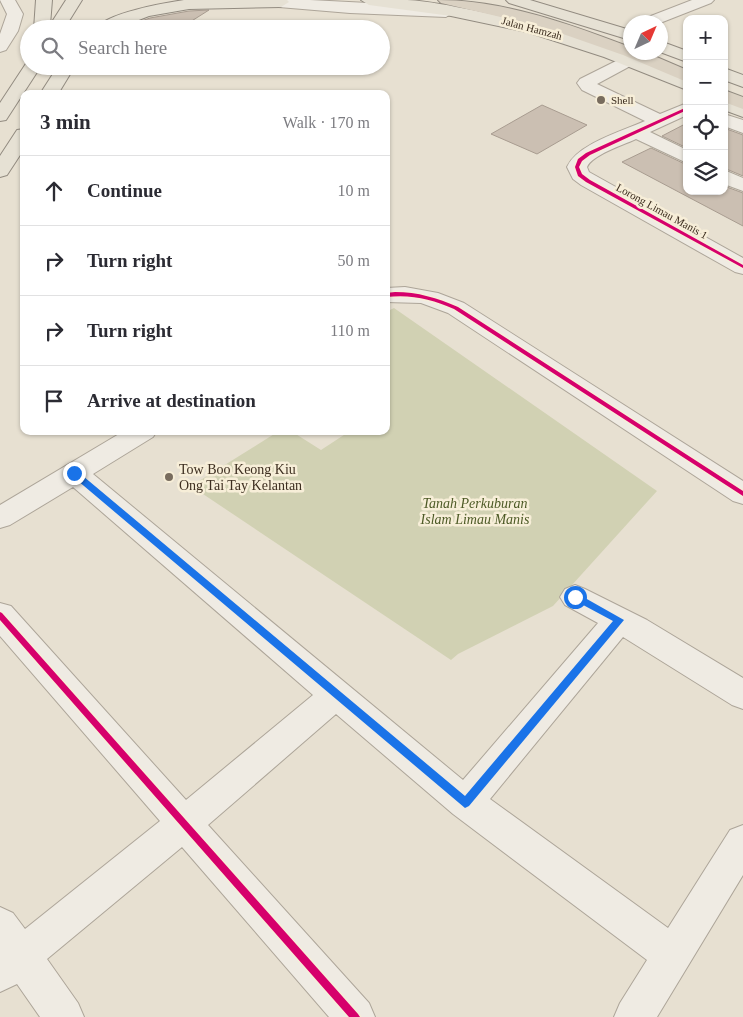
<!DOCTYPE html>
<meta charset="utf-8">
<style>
:root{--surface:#fff;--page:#f7f7f7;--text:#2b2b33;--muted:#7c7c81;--line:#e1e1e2}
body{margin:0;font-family:Georgia,serif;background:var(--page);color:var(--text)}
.controls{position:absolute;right:15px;top:15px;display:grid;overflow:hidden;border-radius:10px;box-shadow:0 1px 4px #0004}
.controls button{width:45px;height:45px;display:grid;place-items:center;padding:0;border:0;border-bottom:1px solid var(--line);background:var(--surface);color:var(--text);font:25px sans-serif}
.compass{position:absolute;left:623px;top:15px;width:45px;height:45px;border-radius:50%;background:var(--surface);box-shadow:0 1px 4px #0004;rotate:44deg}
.stop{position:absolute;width:15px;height:15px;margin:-11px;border:4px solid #1a73e8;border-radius:50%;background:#fff}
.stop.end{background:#1a73e8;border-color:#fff;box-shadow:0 1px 5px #0008}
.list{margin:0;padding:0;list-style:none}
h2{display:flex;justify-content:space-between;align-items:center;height:65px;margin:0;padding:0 20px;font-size:21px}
h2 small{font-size:16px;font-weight:400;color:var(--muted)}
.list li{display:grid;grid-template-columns:32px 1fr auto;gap:15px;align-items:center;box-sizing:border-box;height:70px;padding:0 20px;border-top:1px solid var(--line)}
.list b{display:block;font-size:19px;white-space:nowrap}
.list em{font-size:16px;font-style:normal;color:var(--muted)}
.icon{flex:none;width:28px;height:28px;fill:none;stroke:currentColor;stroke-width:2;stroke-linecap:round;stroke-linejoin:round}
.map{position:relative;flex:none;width:743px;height:1017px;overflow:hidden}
.search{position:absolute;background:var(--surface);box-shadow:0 1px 4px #0004;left:20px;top:20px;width:370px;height:55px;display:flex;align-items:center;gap:12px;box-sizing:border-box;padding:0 18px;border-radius:28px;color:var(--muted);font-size:19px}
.panel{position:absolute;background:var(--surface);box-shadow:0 1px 4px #0004;left:20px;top:90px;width:370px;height:345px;border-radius:10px}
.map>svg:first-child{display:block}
.cemetery{fill:#d1d1b3}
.building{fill:#cbbfb2;stroke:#a89c90}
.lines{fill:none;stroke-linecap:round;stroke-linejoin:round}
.minor-casing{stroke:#ada599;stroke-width:2}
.major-casing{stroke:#928b80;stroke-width:2}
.highway-casing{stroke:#928b80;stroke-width:2}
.minor{fill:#efebe3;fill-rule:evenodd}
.major{fill:#e6e1d4;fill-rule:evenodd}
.highway{fill:#dad1c2;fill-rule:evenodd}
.cycleway-casing{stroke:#f7eed8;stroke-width:3}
.cycleway{fill:#d6006c;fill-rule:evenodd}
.route{fill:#1a73e8}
.poi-dot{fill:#786c5e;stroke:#f7eed8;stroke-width:2}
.labels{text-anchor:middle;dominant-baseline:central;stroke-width:5;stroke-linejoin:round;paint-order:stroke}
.far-street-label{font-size:11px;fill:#3d2e20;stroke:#f7eed8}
.far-poi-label{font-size:11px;fill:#3d2e20;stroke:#f7eed8;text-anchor:start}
.poi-label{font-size:14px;fill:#3d2e20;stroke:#f7eed8;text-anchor:start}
.park-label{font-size:14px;font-style:italic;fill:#4d5a26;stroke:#f7eed8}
</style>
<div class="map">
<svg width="743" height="1017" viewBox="0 0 743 1017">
<rect width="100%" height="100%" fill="#e7e0d1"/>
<path class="cemetery" d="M394,308L657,491L553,606L458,654L451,660L191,486L279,431H291L321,450L350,431H386V408L388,407L386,405V312Z"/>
<path class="building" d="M209,10L179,29H137L130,25L150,18L189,11Z
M542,105L587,125L537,154L491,134Z
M687,123V148L662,136Z
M724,128L743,135V176L724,168Z
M651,148L687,165V191H724V186L743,193V226L622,162Z"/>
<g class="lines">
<g class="minor-casing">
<path id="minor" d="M0,0H15L23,14L18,31L6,50L0,52V34L7,14Z
M247,0H310L446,7L454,12L446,17L350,13L255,5Z
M692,0H714L711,3L660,23L641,22L643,19Z
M628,55L634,56L636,60L634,64L597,84L660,114L687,103V115L650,132L687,150V163L636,139C623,145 592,155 587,167L589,172L743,258V274L735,272L581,185L573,179L567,167C577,144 622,131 645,121L582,90L577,83L580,79Z
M724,114L743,120V133L724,126Z
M724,170L743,178V191L724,184Z
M405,287L438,293L464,303L743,481V504L733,501L448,313L421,303L386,302V288Z
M124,431H157L153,437L93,474L463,780L598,623L565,605L560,597L565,589L575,585L585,589L647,620L743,678V709L732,705L623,637L490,799L668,928L730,830L743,825V875L657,1017H614L620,1003L647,960L453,814L336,714L208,825L369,1003L375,1017H329L182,847L47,959L78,1003L84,1017H40L17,984L0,992V907L13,913L25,929L160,821L0,636V603L11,606L186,800L313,695L73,487L10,525L0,528V505Z"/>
</g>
<g class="major-casing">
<path id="major" d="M36,0H52L50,25L66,0H82L64,29H34Z
M184,0H287L289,2L281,7L189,9L149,16L116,29H95C106,13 164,3 184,0Z
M361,0C377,0 392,0 407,0C429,1 451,6 472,10C546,25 617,48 687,78V90L604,57L527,32L451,16L369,5Z
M506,0H530L630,30V40L509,3Z
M660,41L687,51V62L660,52Z
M27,62H29V66H41L6,120L0,121V103Z
M58,66H75L58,94H40Z
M724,68L743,75V87L724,80Z
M724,98L743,105V117L724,110Z
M24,129V149L7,175L0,177V156L17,130Z"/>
</g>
<g class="highway-casing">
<path id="highway" d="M438,0C504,0 570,24 630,47V52H645L687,70V82L623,55L563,34L505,18L441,3Z
M724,90L743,97V109L724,102Z"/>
</g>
<use href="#minor" class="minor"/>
<use href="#major" class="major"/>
<use href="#highway" class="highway"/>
<g class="cycleway-casing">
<path id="cycleway" d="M687,107V110L590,155L582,161L579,167L582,174L590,180L743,265V268L586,182L578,176L575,167L578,159L586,153Z
M395,292C418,292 437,298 458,307L743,491V496L454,309C432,299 411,294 386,297V293Z
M0,612L2,613L358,1014L360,1017H349L0,620Z"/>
</g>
<use href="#cycleway" class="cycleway"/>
</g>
<path class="route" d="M71,471H77L465,796L613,621L572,599V594H578L624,620L469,806L465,808L71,475Z"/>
<g class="poi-dot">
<circle cx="601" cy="100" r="5"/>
<circle cx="169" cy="477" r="5"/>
</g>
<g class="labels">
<g class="far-street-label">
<text transform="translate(532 28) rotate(15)">Jalan Hamzah</text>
<text transform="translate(662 211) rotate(29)">Lorong Limau Manis 1</text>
</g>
<g class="far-poi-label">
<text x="611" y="100">Shell</text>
</g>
<g class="poi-label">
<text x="179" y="469">Tow Boo Keong Kiu<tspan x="179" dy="16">Ong Tai Tay Kelantan</tspan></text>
</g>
<g class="park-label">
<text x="475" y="503">Tanah Perkuburan<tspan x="475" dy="16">Islam Limau Manis</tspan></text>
</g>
</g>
</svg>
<div class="controls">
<button>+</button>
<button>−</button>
<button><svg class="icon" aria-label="locate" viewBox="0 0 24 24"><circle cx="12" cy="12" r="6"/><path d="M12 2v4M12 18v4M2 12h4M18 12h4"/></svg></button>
<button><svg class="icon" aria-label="layers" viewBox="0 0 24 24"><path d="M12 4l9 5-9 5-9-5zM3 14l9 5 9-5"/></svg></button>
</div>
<svg class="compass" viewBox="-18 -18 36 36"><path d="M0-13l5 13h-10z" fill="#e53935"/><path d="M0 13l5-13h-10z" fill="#7c7c81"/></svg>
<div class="stop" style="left:575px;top:597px"></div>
<div class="stop end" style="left:74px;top:473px"></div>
<div class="search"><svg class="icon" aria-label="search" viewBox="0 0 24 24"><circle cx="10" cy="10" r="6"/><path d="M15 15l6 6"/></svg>Search here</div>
<section class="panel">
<h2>3 min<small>Walk · 170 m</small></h2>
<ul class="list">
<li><svg class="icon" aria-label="ahead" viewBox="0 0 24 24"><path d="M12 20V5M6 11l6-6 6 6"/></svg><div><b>Continue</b></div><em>10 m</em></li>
<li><svg class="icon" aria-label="right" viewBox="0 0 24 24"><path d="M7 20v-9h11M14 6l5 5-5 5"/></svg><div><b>Turn right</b></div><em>50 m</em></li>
<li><svg class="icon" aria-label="right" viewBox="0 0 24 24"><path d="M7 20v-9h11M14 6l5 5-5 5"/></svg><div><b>Turn right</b></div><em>110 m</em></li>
<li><svg class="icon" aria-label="arrive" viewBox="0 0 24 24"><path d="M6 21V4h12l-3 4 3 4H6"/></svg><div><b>Arrive at destination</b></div></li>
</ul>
</section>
</div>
